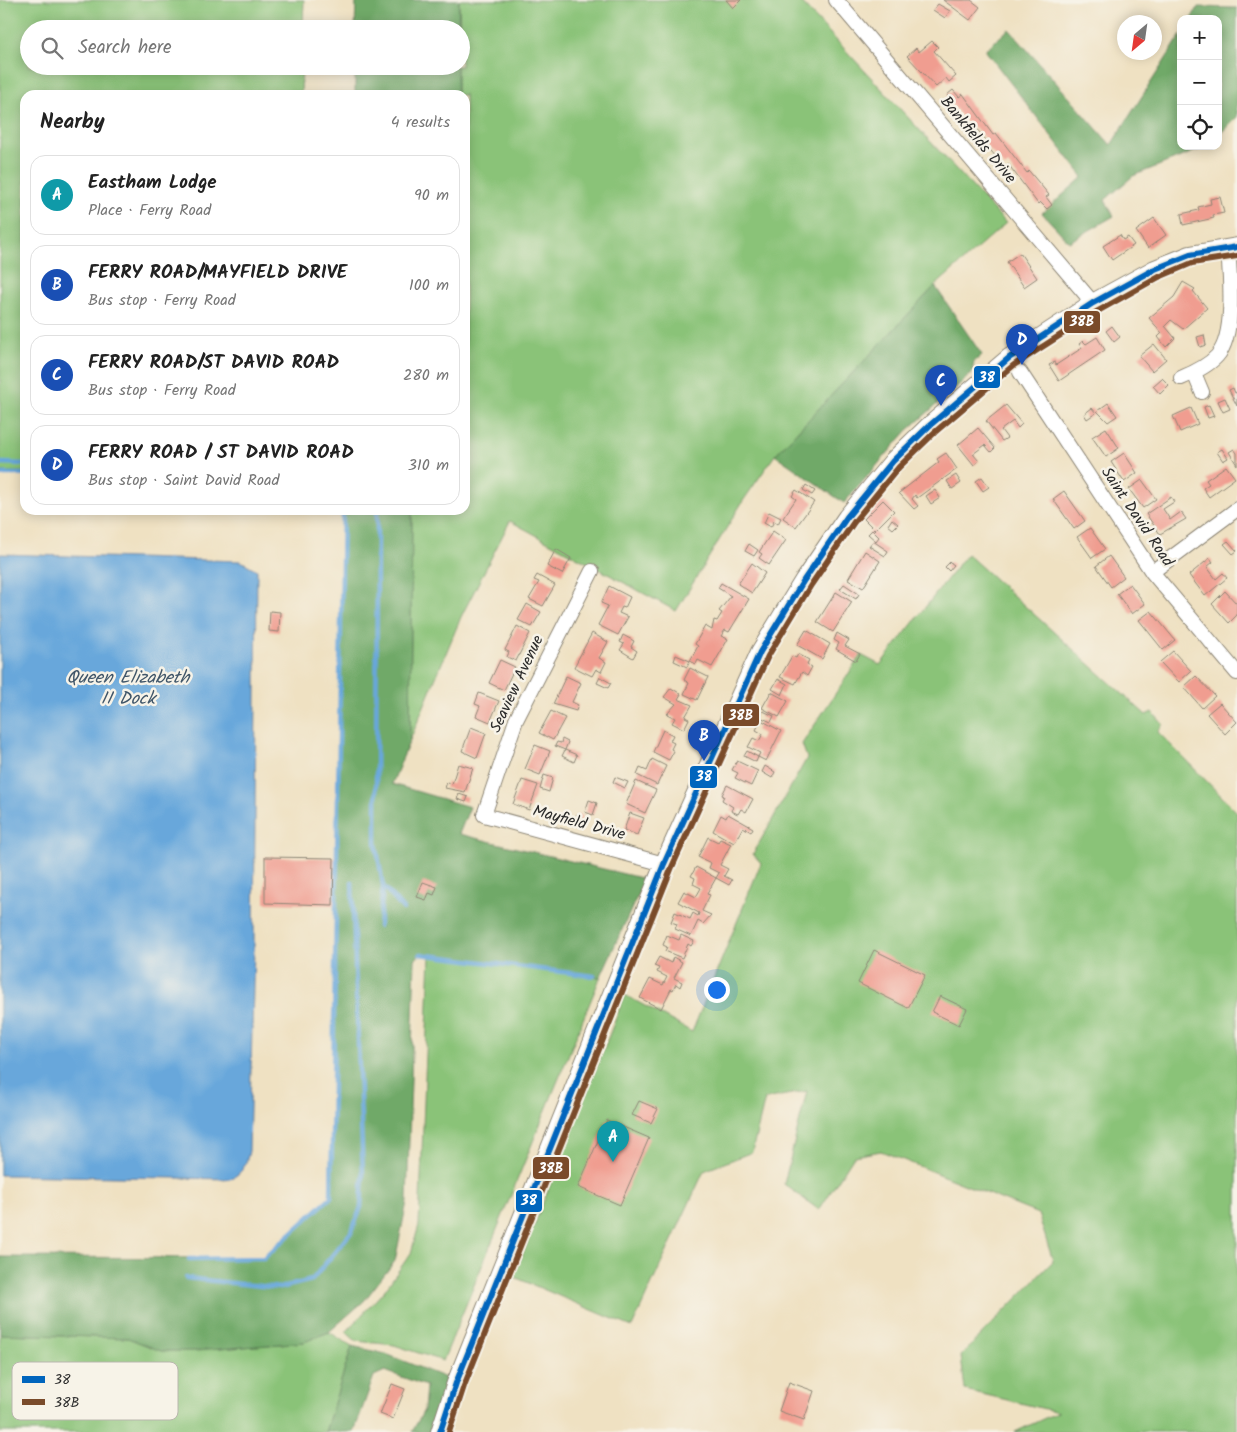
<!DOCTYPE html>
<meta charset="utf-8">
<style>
:root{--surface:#fff;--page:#f2f2f2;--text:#222;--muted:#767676;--line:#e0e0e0;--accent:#d93025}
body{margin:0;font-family:Kalam,sans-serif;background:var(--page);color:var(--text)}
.controls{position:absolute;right:15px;top:15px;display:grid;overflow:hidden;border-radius:10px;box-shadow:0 2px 12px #0003}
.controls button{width:45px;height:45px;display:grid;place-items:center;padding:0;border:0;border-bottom:1px solid var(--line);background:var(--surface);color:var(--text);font:25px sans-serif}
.compass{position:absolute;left:1117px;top:15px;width:45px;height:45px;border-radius:50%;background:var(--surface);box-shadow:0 2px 12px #0003;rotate:209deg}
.you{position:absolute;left:716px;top:989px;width:18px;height:18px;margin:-12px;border:4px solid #fff;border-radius:50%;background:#1a73e8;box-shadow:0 0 0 8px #1a73e833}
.badge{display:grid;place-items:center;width:32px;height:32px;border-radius:50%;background:var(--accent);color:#fff;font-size:16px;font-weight:700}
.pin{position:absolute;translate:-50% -41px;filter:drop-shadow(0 1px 2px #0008)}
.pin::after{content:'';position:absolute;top:26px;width:18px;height:15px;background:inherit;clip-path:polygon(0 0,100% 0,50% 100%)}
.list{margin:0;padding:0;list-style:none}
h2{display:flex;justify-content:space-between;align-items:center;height:65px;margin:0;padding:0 20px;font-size:21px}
h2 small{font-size:16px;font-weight:400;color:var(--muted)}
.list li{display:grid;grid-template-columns:32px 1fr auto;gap:15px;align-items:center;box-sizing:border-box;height:80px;margin:0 10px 10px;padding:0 10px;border:1px solid var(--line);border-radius:15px}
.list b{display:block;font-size:19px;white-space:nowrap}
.list p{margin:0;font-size:16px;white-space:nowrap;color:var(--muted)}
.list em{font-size:16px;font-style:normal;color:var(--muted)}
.icon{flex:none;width:28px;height:28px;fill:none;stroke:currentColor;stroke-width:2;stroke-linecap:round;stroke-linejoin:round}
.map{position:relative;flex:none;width:1237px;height:1432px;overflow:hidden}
.search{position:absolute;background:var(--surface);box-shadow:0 2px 12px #0003;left:20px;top:20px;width:450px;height:55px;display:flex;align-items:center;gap:12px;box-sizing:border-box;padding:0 18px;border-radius:28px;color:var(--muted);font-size:19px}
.panel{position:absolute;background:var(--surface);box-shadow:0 2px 12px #0003;left:20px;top:90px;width:450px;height:425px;border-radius:15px}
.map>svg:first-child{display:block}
.green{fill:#8ac378;stroke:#5a7752}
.forest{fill:#6fa968;stroke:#4d6a4a}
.water{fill:#68a7db;stroke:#4a6983}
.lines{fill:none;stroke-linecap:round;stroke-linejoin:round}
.stream{stroke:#68a7db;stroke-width:4.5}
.building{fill:#f09d90}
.minor-casing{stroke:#8d8676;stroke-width:16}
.tertiary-casing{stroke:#8d8676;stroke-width:20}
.minor{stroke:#fff;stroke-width:14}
.tertiary{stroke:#fff;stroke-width:18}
.bus-1-casing{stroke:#f7f3e8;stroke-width:10}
.bus-2-casing{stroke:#f7f3e8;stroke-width:10}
.bus-1{stroke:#0065bd;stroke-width:6}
.bus-2{stroke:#7a4b2a;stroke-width:6}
.labels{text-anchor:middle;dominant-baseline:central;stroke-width:5;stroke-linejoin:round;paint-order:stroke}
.street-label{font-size:16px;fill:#2b2b2b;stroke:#f7f3e8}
.water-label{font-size:18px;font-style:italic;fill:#405669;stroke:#f7f3e8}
.key{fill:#f7f3e8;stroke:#bab7af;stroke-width:1}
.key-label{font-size:14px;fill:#2b2b2b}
.line-badge{stroke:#f7f3e8;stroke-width:2}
.badge-label{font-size:14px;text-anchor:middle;font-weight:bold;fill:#fff}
</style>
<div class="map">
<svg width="1237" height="1432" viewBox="0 0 1237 1432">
<rect width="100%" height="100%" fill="#f7f3e8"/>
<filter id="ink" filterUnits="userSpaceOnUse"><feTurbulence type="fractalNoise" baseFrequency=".02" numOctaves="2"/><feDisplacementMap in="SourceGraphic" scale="10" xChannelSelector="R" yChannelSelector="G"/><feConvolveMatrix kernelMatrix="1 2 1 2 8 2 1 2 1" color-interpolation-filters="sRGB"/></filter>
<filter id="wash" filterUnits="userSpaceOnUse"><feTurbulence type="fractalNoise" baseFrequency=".0096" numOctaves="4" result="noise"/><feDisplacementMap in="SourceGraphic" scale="20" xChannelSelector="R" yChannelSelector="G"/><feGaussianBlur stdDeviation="1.12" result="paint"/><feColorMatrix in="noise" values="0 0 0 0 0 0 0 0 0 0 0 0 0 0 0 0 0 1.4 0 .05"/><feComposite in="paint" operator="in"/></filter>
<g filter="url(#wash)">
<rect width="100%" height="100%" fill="#efe1c2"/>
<path class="green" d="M0,0H304L303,29H29V66H302L301,95H25V472H0Z
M459,0H799L1006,223L935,286L775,455L743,501L676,611L510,521L461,617L410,740L412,510H465V95H457V66H461Z
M967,554L1146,715L1152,712L1163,724L1158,732L1237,812V1432H1015L1058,1412L965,1390L961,1356L1053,1261L1038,1214L881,1151L854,1156L819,1210L784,1184L807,1091L765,1099L752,1152L704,1171L632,1327L512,1276L520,1261L625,995L692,1032L761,863L753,854L807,758L802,744L861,655L880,665Z
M430,955L600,978L443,1361L394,1345L356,1341L346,1332L384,1291L411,1253L419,1225Z
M329,1332L352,1346L325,1432H0V1334L128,1338L161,1351H195L304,1342Z"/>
<path class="forest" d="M356,0H459L458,29H355Z
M1198,7L1237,8V117L1218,136V19H1191Z
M1009,29L1111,145L1181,35V146H1208L1133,176L1105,200L1114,216L1069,242L1042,213L1083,177L985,50Z
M355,66H457V95H355Z
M935,286L982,355L974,362L972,373L907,431L844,503L775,455Z
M343,510H412L410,740L392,784L470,807L459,834L645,879L600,978L420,954L415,960L407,1202L395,1261L364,1301L329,1332L304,1342L195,1351H161L128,1338L0,1334V1257L264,1258L331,1197Z
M352,1346L386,1354L446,1378L429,1432H412L424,1410L426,1386L385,1371L374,1376L354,1432H325Z"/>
<path class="water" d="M0,554L241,561L257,570L254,947L249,1151C246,1165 243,1173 230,1179L0,1175Z"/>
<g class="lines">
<path class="stream" d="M0,463L25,464
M0,474H25
M377,510L376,843L383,886L379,926
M383,886L403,909
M420,954L594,976
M189,1259L264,1258L331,1197L343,510
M186,1278L280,1288L312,1280L352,1231L361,1207L363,1175L352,882"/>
</g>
<g id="blocks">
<path class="building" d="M726,0H741L733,8Z
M943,0H971L980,7L970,20Z
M938,4L950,11L945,18L933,10Z
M932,41L938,47L934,51L956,76L949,82L946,78L936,87L907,56L916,48L919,52Z
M953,90L959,97L963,94L993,135L996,133L1027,173L1029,171L1049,195L1046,197L1052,205L1047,209L1040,202L1038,204L1008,164L1005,167L984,143L987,141L974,126L971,128L951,103L953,102L947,95Z
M1220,197L1224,213L1213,215L1214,218L1183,225L1181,214L1199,210L1198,207L1211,204L1210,199Z
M1154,218L1166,235L1148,248L1136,231Z
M1120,235L1123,240L1128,237L1134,245L1112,260L1103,246Z
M1020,253L1037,278L1024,287L1007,262Z
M1183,282L1195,289L1193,291L1207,308L1183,329L1171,320L1165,326L1175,338L1166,347L1158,337L1162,333L1149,318L1174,297Z
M1112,326L1120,337L1114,342L1106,331Z
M1204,335L1206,345L1200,347L1197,337Z
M1097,337L1105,350L1059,381L1049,365L1055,362L1056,365L1082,348L1079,344L1083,341L1086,344Z
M1154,344L1166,359L1152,371L1139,356Z
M1162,378L1169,385L1160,394L1153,386Z
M1233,388L1235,393L1237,392V406L1229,390Z
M1225,398L1230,409L1223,412L1218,401Z
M1108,403L1117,416L1108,422L1097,411Z
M1006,405L1022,424L1018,428L1013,421L1001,430L1007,438L1002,441L986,421Z
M1209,405L1214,416L1208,418L1204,407Z
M1092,408L1096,413L1087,419L1084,414Z
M1191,408L1198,424L1180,432L1173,416Z
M978,428L995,448L991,452L985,445L973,454L979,461L974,465L958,445Z
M1106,428L1119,448L1106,457L1092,437Z
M1222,449L1228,458L1223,461L1217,452Z
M1234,449L1237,453V465L1229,452Z
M946,453L957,469L917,498L915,495L912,499L918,506L914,509L899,493L939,462L937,459Z
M1124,453L1137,473L1124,482L1111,462Z
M1226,466L1235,478L1209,497L1203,488L1209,484L1206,480Z
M956,475L961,483L952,489L947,481Z
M982,477L989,487L983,491L976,481Z
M1142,480L1156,499L1143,508L1129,489Z
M806,485L815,491L812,495L803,490Z
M796,490L814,502L796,527L783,518L796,499L792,496Z
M935,490L940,498L931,504L926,496Z
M1064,491L1085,521L1074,529L1053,499Z
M1171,497L1174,502L1163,509L1167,515L1170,520L1181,512L1186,519L1160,534L1146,514Z
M883,500L894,511L875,530L864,519Z
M769,512L781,518L778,524L774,521L771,527L764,523Z
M892,519L898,524L893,529L888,525Z
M1090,528L1105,549L1092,558L1077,537Z
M872,530L879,537L876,541L868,534Z
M773,531L786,540L769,565L759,558L762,554L759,552Z
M873,541L888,551L885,556L869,546Z
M1228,541L1237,551L1233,554L1224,544Z
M749,544L758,550L754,556L745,551Z
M556,549L571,558L562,574L547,566Z
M865,551L880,561L863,588L848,579Z
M1109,556L1124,577L1111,587L1096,566Z
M1210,558L1213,562L1207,567L1216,579L1223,573L1227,578L1205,596L1189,575Z
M950,562L954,565L949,571L945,567Z
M752,563L765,573L752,593L738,584Z
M537,575L555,585L543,606L529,599L539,582L534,580Z
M721,583L749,599L729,632L725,630L721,636L728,639L712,667L698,660L696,664L690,661L698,646L695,644L705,626L712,630L714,620L717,621L722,613L719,611L731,596L718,588Z
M844,584L859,594L856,599L840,589Z
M1130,584L1145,604L1132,614L1117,594Z
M609,586L630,597L625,608L622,607L619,613L628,617L618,635L598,625L608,606L601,603Z
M1225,591L1237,604V615L1229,623L1212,604Z
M836,592L852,602L833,632L817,622Z
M527,604L541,612L532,627L518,620Z
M270,611L280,612L279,632L269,631Z
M1151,611L1175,640L1163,650L1139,620Z
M517,626L530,633L516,661L507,657L509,652L505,650Z
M806,630L830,644L822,659L797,645Z
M592,633L608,642L599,658L606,662L601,672L596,669L592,676L574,667Z
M837,633L849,640L845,646L860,654L856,661L836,649L839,643L834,640Z
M623,635L634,641L631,647L637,651L633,658L620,650L624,644L620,642Z
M1173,651L1191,671L1179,682L1160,662Z
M798,654L809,660L807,664L812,667L807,676L802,672L795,684L780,677L792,656L796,658Z
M676,655L690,661L687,667L674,661Z
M500,660L515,667L504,690L489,683Z
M690,668L708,677L697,700L684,694L689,683L684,680Z
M566,676L581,683L572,702L578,705L576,711L553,704Z
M1196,676L1215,696L1202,708L1184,687Z
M600,677L611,683L608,688L597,683Z
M778,679L787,684L782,695L772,689Z
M671,688L681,694L678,699L692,705L685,717L689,719L684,729L672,723L675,718L667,714L676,704L664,697Z
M771,692L788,701L779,717L762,708Z
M479,693L499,701L490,722L476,716L480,706L475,704Z
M1220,703L1237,722L1225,734L1207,714Z
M551,711L565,718L553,740L539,733Z
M763,711L774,716L771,722L760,717Z
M761,720L781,731L766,761L758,757L760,753L748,747L753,738L759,741L763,734L756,730Z
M471,727L486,733L477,758L462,751Z
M663,730L673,735L670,741L674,743L671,749L674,751L669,760L653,752Z
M562,739L568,742L565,750L577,755L574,762L562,756L565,750L555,746L557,742L561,743Z
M535,745L550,751L540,775L525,769Z
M747,751L758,757L756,762L744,756Z
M652,759L666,766L657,785L637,775L640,768L647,771Z
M737,761L758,771L751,786L735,778L738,773L732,770Z
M458,764L473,768L465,792L445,788L447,782L452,784Z
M765,766L775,772L772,778L762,772Z
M544,775L553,778L549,792L540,789Z
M615,777L628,782L625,788L613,782Z
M522,780L538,785L529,810L513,804Z
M636,781L656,790L645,813L626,804Z
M727,785L753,799L746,812L741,809L738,814L731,811L733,807L722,800L724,796L722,795Z
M459,794L468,797L466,802L457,799Z
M589,800L597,803L593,815L585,812Z
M630,813L644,818L637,835L624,830Z
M577,814L582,816L579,824L574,822Z
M728,814L753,828L751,832L743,827L734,843L713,831L721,815L726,818Z
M708,837L718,842L720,839L731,844L720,865L728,869L724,876L732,880L729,885L716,878L719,873L709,868L711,863L698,857Z
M265,857L334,858L333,905L265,903Z
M696,867L716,878L707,894L710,895L702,911L711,915L703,924L698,921L691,936L675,929L677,924L671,922L675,912L690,919L693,913L698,916L699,913L678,902L684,891L696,897L701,888L693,884L695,878L691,876Z
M423,882L437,887L434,895L429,893L426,900L417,897Z
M667,935L679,940L681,935L694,941L691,946L688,944L682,958L665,951L667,947L663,945Z
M874,950L925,975L908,1008L858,983Z
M659,957L671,963L673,957L682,962L674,978L682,982L680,987L676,984L673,990L671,989L661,1009L640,998L650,979L663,985L667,977L657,972L659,968L654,966Z
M940,996L967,1009L959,1025L932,1012Z
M639,1101L658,1109L651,1123L632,1115Z
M607,1120L649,1138L620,1205L578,1187Z
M789,1382L814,1391L804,1420L779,1411Z
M392,1384L405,1389L393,1419L380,1414Z"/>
</g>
</g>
<g filter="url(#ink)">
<use href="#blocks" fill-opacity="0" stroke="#8d8676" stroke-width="1"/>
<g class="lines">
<g class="minor-casing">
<path id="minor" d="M836,0L1093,303
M1020,372L1152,572L1237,673
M1194,373L1202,392
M1181,378C1193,373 1208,366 1217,356C1236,335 1230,275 1228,249
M592,571L516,720L484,815L664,864
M1152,572L1237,509"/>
</g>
<g class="tertiary-casing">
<path id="tertiary" d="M440,1432L456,1383L664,864L760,652L804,580L847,517L893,461L929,426L1009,358L1093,303L1155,269L1190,255L1237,247"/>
</g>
<use href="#minor" class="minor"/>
<use href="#tertiary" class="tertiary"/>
<g class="bus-1-casing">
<path id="bus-1" d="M440,1432L456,1383L664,864L760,652L804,580L847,517L893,461L929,426L1009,358L1093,303L1155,269L1190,255L1237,247"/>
</g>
<g class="bus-2-casing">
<path id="bus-2" d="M449,1432L464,1386L672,867L768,656L811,585L854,522L899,467L935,432L1014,365L1098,311L1159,277L1192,263L1237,256"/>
</g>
<use href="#bus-1" class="bus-1"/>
<use href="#bus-2" class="bus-2"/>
</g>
</g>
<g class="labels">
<g class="street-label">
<text transform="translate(978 140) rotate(50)">Bankfields Drive</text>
<text transform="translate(1137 517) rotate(56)">Saint David Road</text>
<text transform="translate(517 684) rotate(-65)">Seaview Avenue</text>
<text transform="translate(579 823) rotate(15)">Mayfield Drive</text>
</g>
<g class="water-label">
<text x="128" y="678">Queen Elizabeth<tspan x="128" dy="21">II Dock</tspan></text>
</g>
</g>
<rect x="12" y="1362" width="166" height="58" rx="8" class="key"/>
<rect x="22" y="1376" width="23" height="7" fill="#0065bd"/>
<rect x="22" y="1399" width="23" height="6" fill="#7a4b2a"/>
<g class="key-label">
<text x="54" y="1384">38</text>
<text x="54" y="1407">38B</text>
</g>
<g class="line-badge">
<rect x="1063" y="310" width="38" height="24" rx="5" fill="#7a4b2a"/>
<rect x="973" y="365" width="28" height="24" rx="5" fill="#0065bd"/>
<rect x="722" y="703" width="38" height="24" rx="5" fill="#7a4b2a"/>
<rect x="689" y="765" width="29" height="24" rx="5" fill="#0065bd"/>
<rect x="532" y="1156" width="38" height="24" rx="5" fill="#7a4b2a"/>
<rect x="515" y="1189" width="28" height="24" rx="5" fill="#0065bd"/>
</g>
<g class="badge-label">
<text x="1082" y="326">38B</text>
<text x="987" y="382">38</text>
<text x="741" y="720">38B</text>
<text x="704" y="781">38</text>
<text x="551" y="1173">38B</text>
<text x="529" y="1205">38</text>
</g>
</svg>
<div class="controls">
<button>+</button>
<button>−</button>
<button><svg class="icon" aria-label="locate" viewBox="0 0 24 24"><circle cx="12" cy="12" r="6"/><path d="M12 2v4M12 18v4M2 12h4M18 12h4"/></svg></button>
</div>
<svg class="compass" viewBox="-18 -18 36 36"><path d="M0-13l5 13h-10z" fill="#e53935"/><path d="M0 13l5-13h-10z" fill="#767676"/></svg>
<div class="you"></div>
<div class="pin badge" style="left:613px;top:1162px;background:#0f9aa8">A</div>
<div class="pin badge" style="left:704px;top:761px;background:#1a4fb4">B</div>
<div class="pin badge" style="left:941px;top:406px;background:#1a4fb4">C</div>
<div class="pin badge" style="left:1022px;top:365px;background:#1a4fb4">D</div>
<div class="search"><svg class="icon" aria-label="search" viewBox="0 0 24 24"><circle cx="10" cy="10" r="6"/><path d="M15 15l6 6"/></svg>Search here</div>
<section class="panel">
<h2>Nearby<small>4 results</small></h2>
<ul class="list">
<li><span class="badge" style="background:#0f9aa8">A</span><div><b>Eastham Lodge</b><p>Place · Ferry Road</p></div><em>90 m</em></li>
<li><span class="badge" style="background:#1a4fb4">B</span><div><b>FERRY ROAD/MAYFIELD DRIVE</b><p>Bus stop · Ferry Road</p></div><em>100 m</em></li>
<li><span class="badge" style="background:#1a4fb4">C</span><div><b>FERRY ROAD/ST DAVID ROAD</b><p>Bus stop · Ferry Road</p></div><em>280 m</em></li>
<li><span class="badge" style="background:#1a4fb4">D</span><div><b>FERRY ROAD / ST DAVID ROAD</b><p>Bus stop · Saint David Road</p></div><em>310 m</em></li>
</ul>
</section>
</div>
